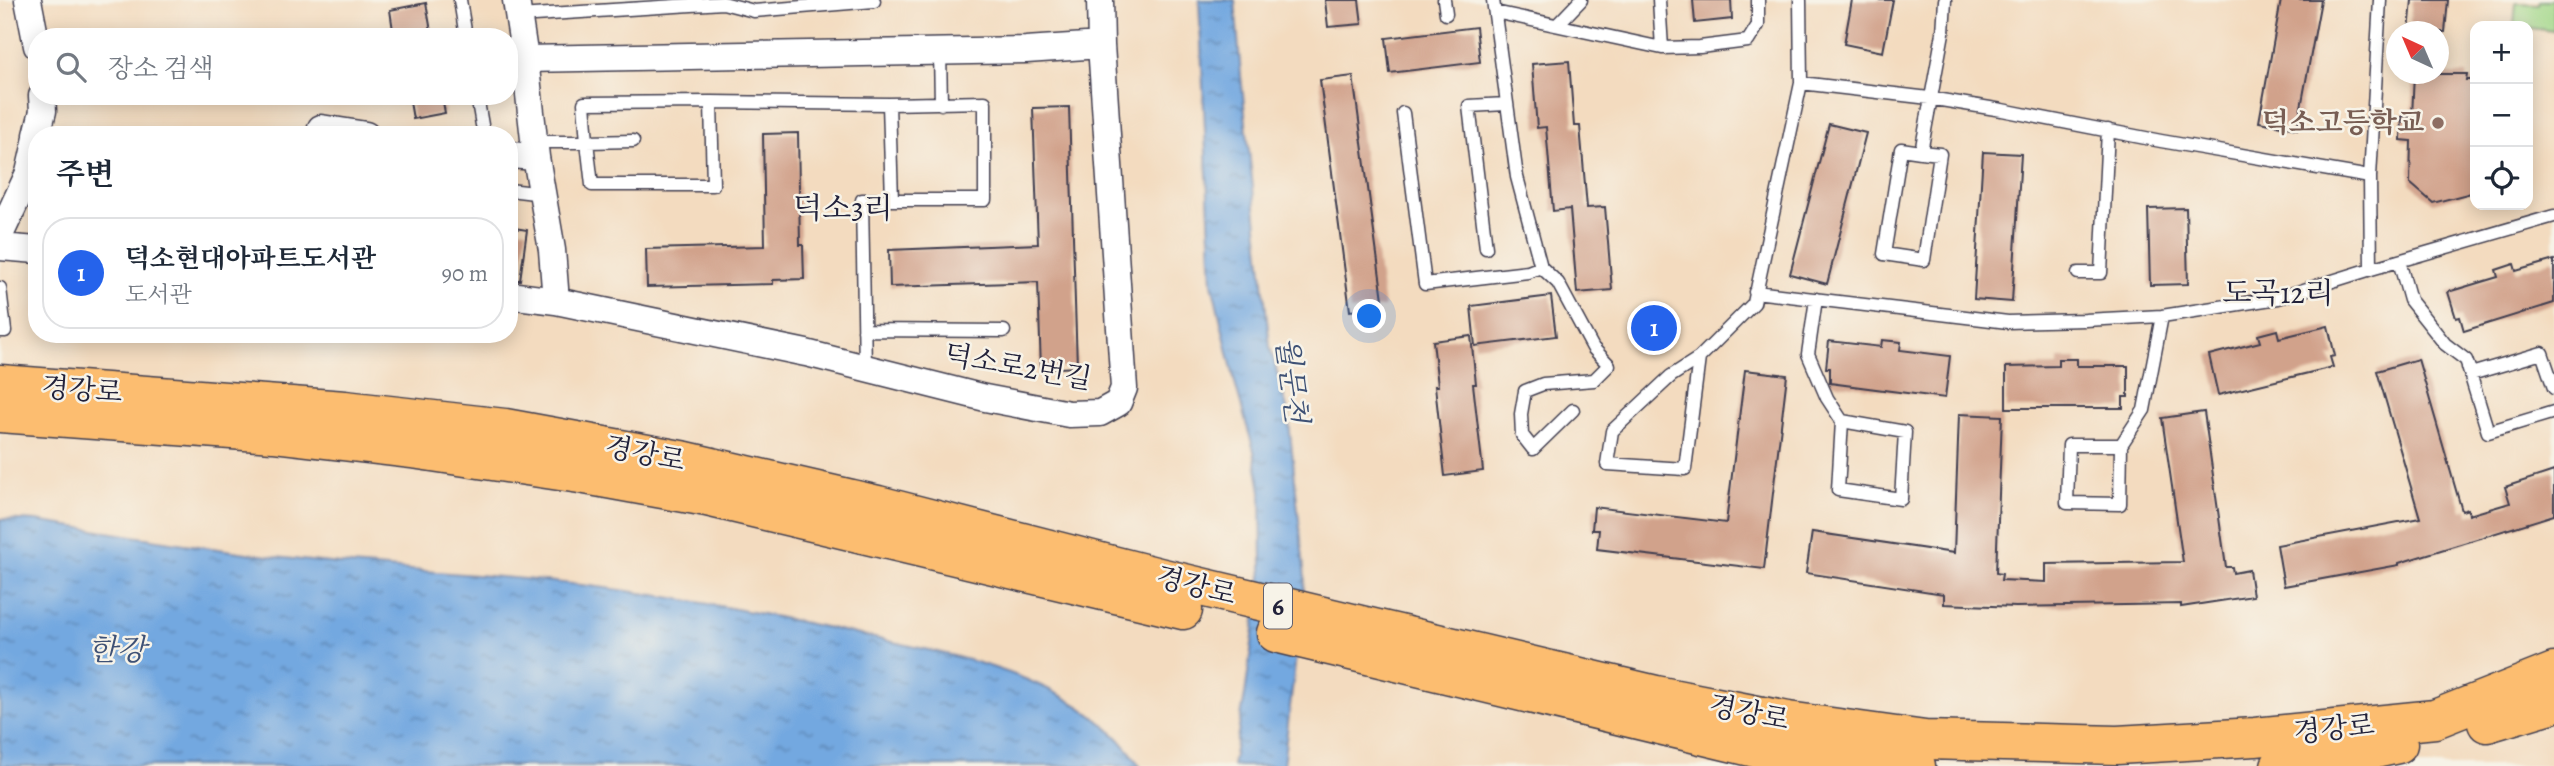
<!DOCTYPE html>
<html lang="ko">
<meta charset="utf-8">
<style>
:root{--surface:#fff;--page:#f2f2f3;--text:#1f2937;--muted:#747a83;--line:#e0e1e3;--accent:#2563eb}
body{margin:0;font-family:Alegreya,"Noto Serif KR",serif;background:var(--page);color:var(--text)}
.controls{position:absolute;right:21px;top:21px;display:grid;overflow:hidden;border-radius:14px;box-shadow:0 4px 18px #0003}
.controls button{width:63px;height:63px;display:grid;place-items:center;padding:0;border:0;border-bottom:2px solid var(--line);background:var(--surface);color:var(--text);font:35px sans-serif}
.compass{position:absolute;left:2386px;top:21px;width:63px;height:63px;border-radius:50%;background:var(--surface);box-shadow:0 4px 18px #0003;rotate:316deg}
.you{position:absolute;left:1370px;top:317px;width:24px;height:24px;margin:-18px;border:5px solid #fff;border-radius:50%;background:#1a73e8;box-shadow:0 0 0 10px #1a73e833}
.badge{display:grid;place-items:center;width:46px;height:46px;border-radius:50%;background:var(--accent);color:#fff;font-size:23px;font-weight:700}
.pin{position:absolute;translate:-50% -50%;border:4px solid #fff;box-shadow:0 2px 7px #0006}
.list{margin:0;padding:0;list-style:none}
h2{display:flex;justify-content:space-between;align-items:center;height:91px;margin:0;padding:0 28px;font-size:30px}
h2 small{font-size:23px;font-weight:400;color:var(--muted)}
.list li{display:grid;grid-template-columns:46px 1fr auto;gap:21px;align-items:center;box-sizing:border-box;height:112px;margin:0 14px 14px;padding:0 14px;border:2px solid var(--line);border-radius:28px}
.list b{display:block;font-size:26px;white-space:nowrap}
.list p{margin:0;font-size:23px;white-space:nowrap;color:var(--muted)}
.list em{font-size:23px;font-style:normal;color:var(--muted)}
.icon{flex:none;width:38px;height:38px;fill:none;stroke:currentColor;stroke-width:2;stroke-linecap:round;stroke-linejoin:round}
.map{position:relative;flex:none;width:2554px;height:766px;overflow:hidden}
.search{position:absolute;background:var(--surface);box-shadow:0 4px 18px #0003;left:28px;top:28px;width:490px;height:77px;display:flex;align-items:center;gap:18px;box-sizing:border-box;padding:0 24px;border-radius:28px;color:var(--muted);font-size:26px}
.panel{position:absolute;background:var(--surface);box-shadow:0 4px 18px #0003;left:28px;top:126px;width:490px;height:217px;border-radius:28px}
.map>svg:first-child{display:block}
.pitch{fill:#a1d788;stroke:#627c62;stroke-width:2}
.water{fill:url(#water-ripples);stroke:#4a658e;stroke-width:2}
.building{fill:#d1a28b}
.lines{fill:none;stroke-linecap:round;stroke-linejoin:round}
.lane-casing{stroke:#413e4f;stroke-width:15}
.street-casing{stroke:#413e4f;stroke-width:29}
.primary-casing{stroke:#413e4f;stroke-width:41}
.lane{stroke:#fff;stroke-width:12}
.street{stroke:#fff;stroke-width:26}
.primary{stroke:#fcbd6f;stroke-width:38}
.education-dot{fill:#8d6e63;stroke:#f7f3e8;stroke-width:2.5}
.labels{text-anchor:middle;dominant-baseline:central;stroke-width:5;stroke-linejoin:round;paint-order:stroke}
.shield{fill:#f7f3e8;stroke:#62616f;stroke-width:2}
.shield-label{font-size:26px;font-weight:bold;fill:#22223b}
.education-label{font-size:28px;font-weight:bold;fill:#785e54;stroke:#f7f3e8;text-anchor:end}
.street-label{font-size:28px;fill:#22223b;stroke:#f7f3e8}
.neighbourhood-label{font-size:30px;fill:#22223b;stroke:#f7f3e8}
.water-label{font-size:30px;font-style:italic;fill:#3e5175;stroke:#f7f3e8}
</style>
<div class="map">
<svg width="2554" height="766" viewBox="0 0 2554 766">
<defs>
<pattern id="water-ripples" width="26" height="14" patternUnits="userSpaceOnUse" patternTransform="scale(1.75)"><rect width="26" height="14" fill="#73a8e0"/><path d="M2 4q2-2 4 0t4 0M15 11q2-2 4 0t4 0" fill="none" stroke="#5e88b7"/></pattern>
</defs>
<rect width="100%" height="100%" fill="#f7f3e8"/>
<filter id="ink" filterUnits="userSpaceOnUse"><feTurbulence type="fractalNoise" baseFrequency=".0143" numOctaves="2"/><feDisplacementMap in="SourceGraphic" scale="14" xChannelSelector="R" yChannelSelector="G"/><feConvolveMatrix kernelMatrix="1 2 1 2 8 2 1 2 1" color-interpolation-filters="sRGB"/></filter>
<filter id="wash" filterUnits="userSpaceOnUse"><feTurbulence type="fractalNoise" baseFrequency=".00686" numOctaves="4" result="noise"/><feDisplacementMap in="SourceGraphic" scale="28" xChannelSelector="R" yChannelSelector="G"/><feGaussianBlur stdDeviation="1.57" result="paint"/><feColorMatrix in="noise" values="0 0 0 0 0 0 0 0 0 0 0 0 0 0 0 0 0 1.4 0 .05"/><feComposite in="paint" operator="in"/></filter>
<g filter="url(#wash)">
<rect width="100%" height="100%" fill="#f3dbbf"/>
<path class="pitch" d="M2540,0H2554V31L2514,26L2516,3L2539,4Z"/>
<path class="water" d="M1199,0H1235L1241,76L1270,347L1288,412L1305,579L1283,766H1232L1245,695L1262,570L1261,491L1254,451L1236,387L1212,283Z
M0,519L36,521C122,534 207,549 293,559C389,571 486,573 581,585C675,596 768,614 860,635C956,656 1084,677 1140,766H0Z"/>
<g id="blocks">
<path class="building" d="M1325,0H1359L1362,24L1328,27Z
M1693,0H1731L1732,19L1695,23Z
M1852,0H1893L1883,52L1844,44Z
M2281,0H2321L2297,129L2259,122Z
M2412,0H2448L2445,32H2409Z
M426,3L432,37H394L390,10Z
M1476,27L1480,62L1390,73L1386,38Z
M1569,61L1574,126H1580L1587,208L1605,207L1612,290L1577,293L1570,209L1553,211L1546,127L1537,128L1532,64Z
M2414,74H2467L2466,80H2475V192L2433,203L2410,183L2411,141L2401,140L2402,116L2412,117Z
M1353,76L1384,307L1350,311L1320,80Z
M409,96H442L445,113L413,119Z
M1069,107L1077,367L1041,369L1038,282L890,287L889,250L1038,244L1033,108Z
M1829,124L1866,133L1827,284L1790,274Z
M798,133L800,245H803L804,279L773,280V284L647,287L646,249L765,246L763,134Z
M1983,152L2021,154L2012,302L1974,299Z
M2186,208L2188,284L2150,285L2148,209Z
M509,227L527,230L520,280H509Z
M2554,260V303L2464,331L2460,317L2456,318L2448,292L2498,277L2496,270L2514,264L2516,271Z
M1551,296L1556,336L1475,346L1471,306Z
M2328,326L2335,356L2330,357L2333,367L2218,395L2209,355L2260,342L2258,335L2277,330L2279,338Z
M1471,336L1476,384H1473L1483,471L1445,476L1435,386H1438L1433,341Z
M1882,340L1901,342L1900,350L1950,356L1945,398L1830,383V368H1826L1829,341L1881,347Z
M2058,359H2077V366H2128V397H2123V408H2006V367L2058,366Z
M2418,359L2462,511L2468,509L2469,515L2510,503L2505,487L2554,471V515L2399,563V565L2284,586L2277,545L2420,518L2377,371Z
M1745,370L1787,375L1764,569L1597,549L1599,530H1592L1594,507L1726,523Z
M2204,412L2226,567H2232L2233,573L2249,570L2253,596L2181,607V604L2016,607L1944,604V594L1806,573L1812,532L1954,553L1959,414L2002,416L1996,573L2002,574L2001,580L2046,582V564L2183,562L2162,418Z"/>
</g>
</g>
<g filter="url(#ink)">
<use href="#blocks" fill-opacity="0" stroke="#413e4f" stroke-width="2"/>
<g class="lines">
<g class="lane-casing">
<path id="lane" d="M460,0L466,37
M1444,0L1446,14
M1493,0L1517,177L1541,267L1558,283L1593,348L1609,365L1594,380L1543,384L1525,391L1521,414L1522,435L1533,449L1573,410
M1495,12L1662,48L1659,0
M518,16L723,3L754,11L874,1
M1557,25L1581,0
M1662,48L1700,47L1748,41L1758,25V0
M940,51L941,104
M1801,83L1929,98L2002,110L2161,141L2370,177L2380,0
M477,96L482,125
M711,102L889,104
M1403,113L1425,284L1528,272L1541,267
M534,142H587L592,185H713L711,102L584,103L587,142L633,141
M1921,152L1901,149L1884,254L1924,260L1940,154L1921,152L1943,33L1945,0
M509,190L543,194
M1486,248L1469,106L1506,104
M2399,261L2410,300L2445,344L2466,360L2471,374L2542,353L2554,388
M2371,269L2554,216
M2078,273H2101L2108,130
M0,288L5,331H0
M1755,292L2008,322L2085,320L2162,316L2278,298L2371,269L2370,177
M1816,299L1808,354L1827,398L1842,421L1838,490L1901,499L1905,432L1842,421
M864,330L1004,331
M1699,358L1685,469L1607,464L1612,431L1671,376L1699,358L1754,303L1801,83L1800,0
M2468,367L2488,432L2554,412
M865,368L862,200H985V102L889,104L892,200
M2121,445H2069L2067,503L2120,504L2121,445L2144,410L2162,316"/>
</g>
<g class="street-casing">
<path id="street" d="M28,0L37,46
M516,0L525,59L536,157L552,250L556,301
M525,59L1026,50L1101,45
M321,128L366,135
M37,135L43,111L42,96
M509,155L536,157
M0,235L29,173L37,138
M0,247L37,250
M509,295L556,301L806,353L985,398L1069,414L1100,413L1118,403L1124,388L1101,45L1100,0"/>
</g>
<g class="primary-casing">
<path id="primary" d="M0,384L345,410L505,428L686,461L878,505L1159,577L1656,695L1788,721L1925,740L2117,745L2255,737L2435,719L2554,672
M0,413L273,433L419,450L580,474L707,497L1183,610
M1276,633L1772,752L1916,766
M2487,723L2554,703
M2280,766L2303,765L2398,744"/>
</g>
<use href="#lane" class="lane"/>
<use href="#street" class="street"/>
<use href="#primary" class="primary"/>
</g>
</g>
<circle class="education-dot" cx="2438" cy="123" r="7"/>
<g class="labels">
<rect class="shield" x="1264" y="583.5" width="28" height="45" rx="5"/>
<g class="shield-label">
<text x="1278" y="606">6</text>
</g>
<g class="education-label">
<text x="2424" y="123">덕소고등학교</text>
</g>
<g class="street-label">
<text transform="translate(1018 367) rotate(10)">덕소로2번길</text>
<text transform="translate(82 390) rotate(4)">경강로</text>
<text transform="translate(645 454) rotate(11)">경강로</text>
<text transform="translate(1196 586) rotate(14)">경강로</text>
<text transform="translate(1749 713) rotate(11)">경강로</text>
<text transform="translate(2334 729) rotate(-6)">경강로</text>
</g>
<g class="neighbourhood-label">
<text x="843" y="208">덕소3리</text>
<text x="2278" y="293">도곡12리</text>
</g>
<g class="water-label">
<text transform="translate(1292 380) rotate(83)">월문천</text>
<text x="117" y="650">한강</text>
</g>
</g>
</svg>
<div class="controls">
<button>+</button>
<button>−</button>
<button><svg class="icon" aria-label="locate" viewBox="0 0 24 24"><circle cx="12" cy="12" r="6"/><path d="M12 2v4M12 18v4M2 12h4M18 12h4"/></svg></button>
</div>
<svg class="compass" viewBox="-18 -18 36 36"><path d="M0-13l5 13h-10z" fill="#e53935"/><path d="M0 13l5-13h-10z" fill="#747a83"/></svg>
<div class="you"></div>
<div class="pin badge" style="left:1654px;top:328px">1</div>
<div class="search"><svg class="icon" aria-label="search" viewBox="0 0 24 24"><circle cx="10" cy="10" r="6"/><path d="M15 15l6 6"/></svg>장소 검색</div>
<section class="panel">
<h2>주변<small></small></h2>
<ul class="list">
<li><span class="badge">1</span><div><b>덕소현대아파트도서관</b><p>도서관</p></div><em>90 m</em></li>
</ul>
</section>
</div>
